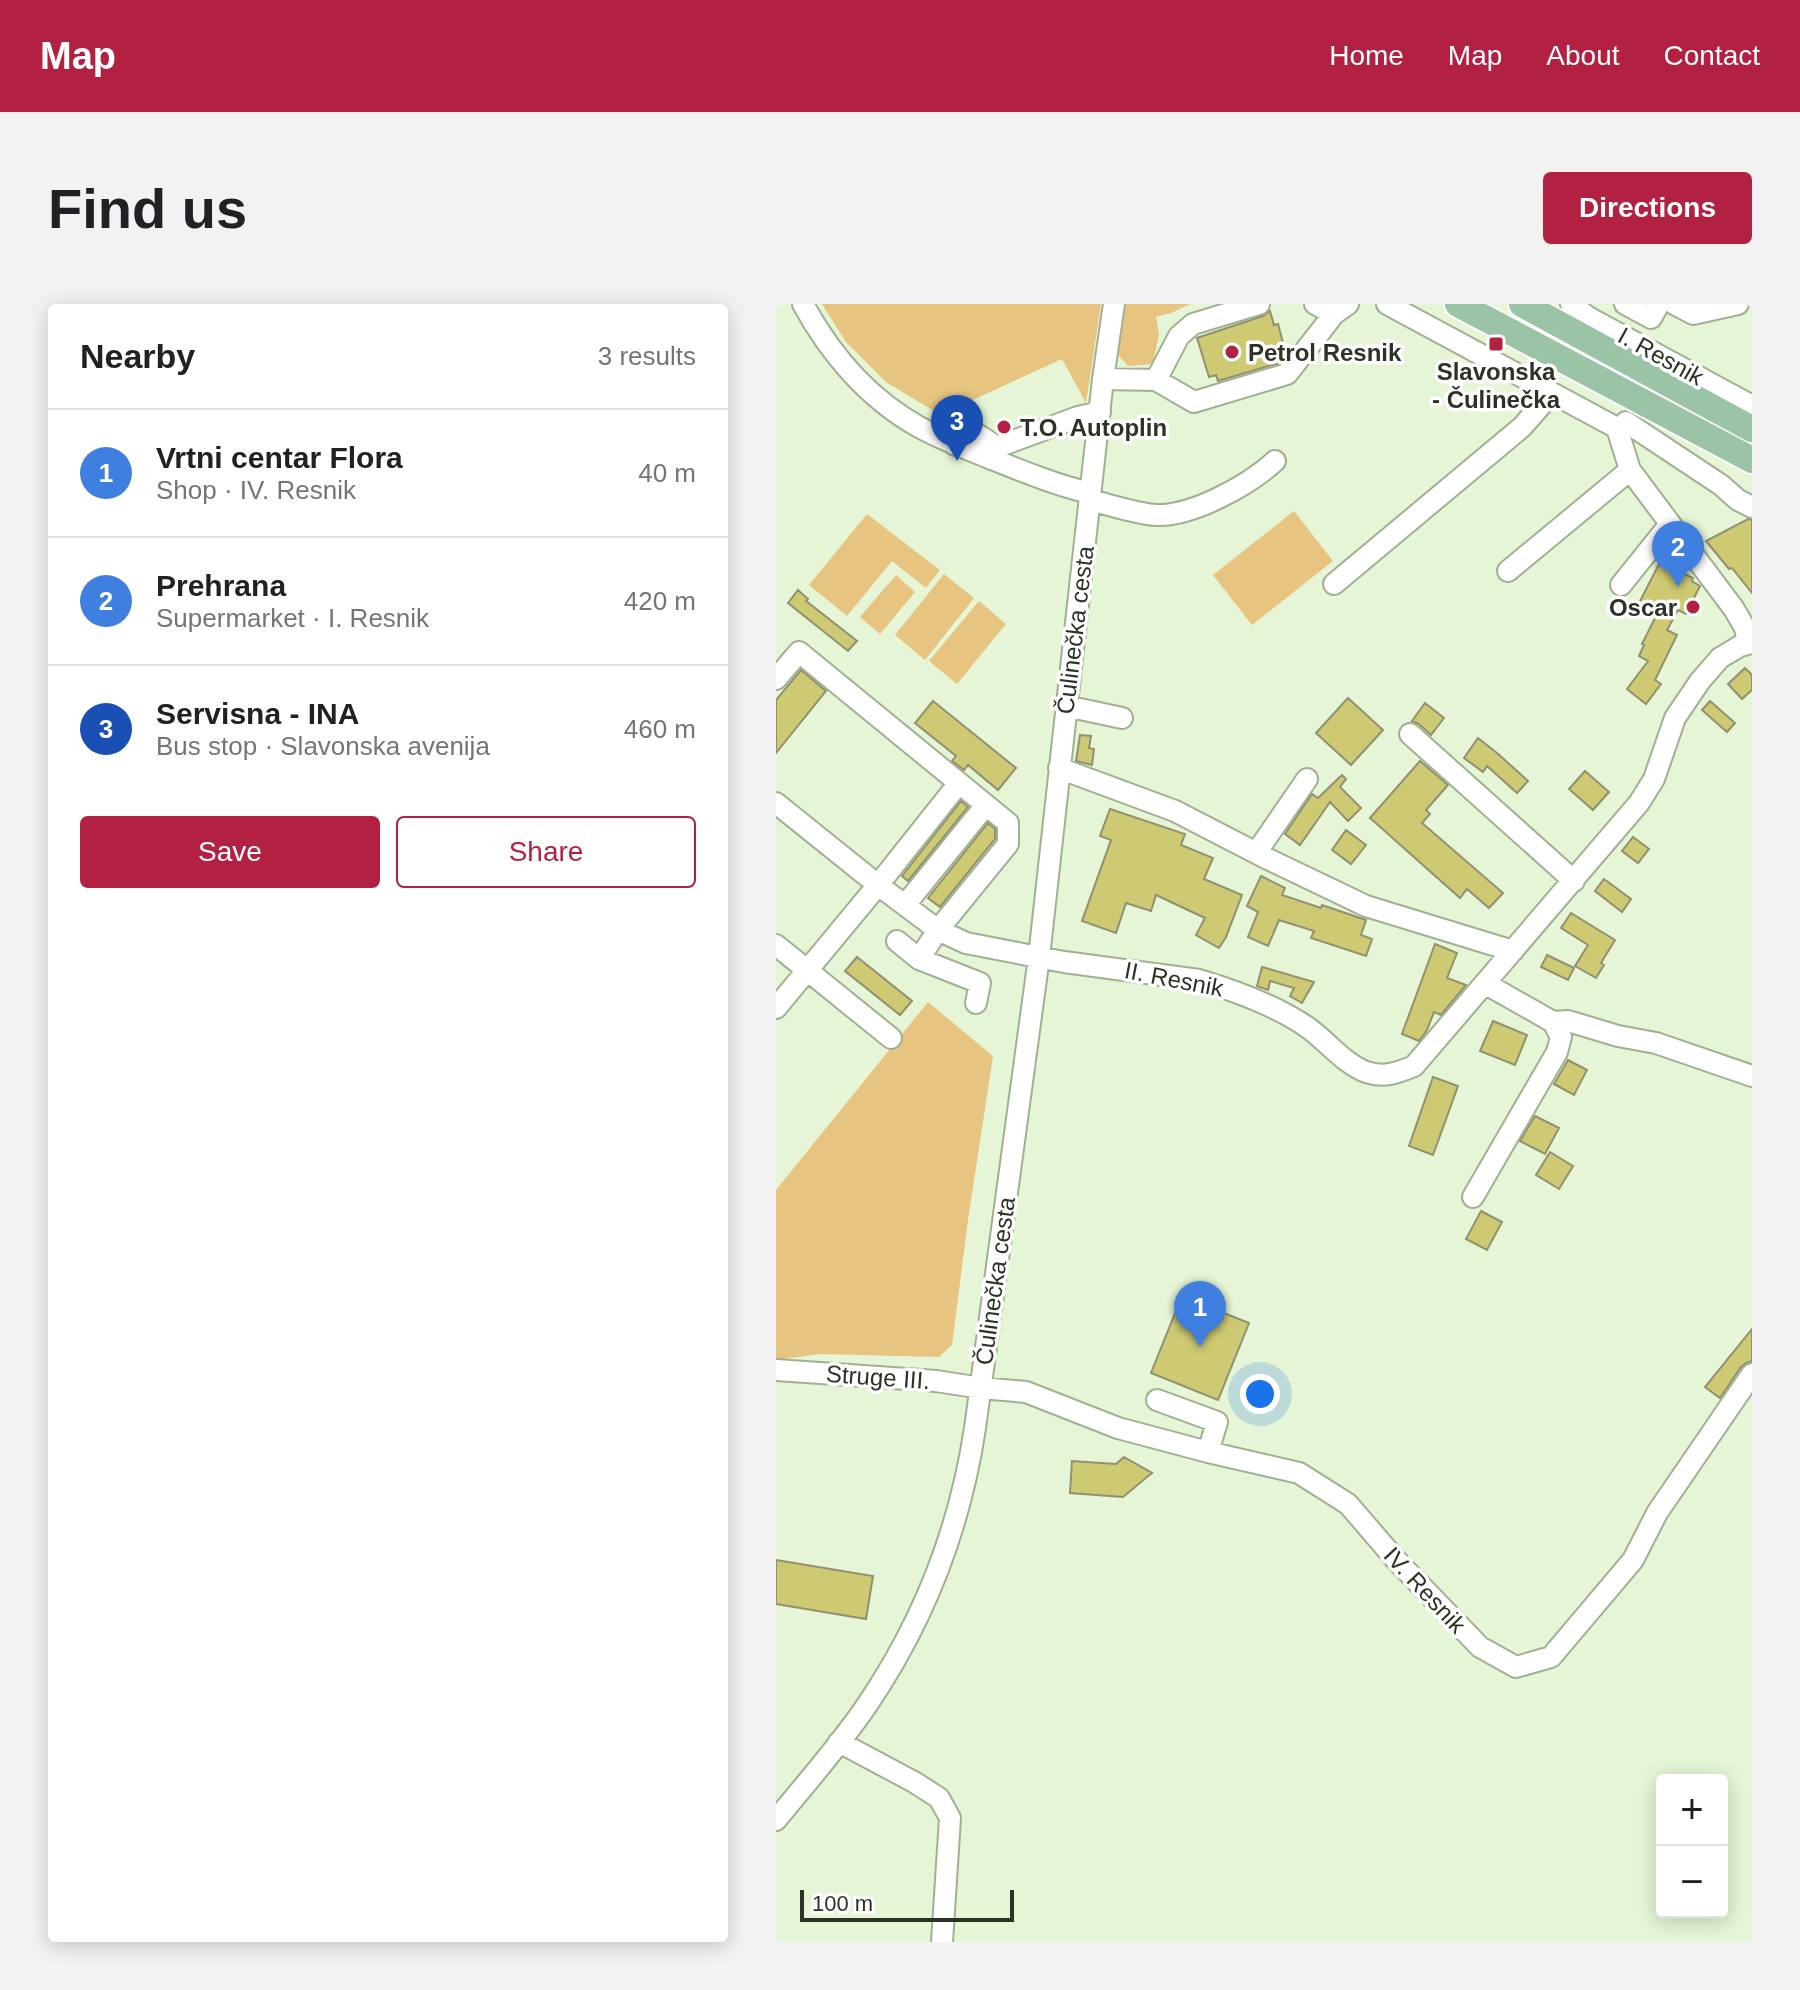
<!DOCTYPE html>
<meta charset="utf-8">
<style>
:root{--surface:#fff;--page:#f2f2f2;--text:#202124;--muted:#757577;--line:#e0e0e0;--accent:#b22042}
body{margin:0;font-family:Arial,sans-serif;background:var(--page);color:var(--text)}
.controls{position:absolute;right:24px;bottom:24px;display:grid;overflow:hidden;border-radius:8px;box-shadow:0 4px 20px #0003}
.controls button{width:72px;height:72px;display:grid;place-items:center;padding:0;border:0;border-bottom:2px solid var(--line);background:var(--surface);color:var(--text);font:40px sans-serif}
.scale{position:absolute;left:24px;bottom:20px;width:214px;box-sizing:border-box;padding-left:8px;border:4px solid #2c3326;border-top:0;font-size:22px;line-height:28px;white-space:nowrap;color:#2c3326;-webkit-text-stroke:6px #fff;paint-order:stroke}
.you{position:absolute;left:484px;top:1090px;width:28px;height:28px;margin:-20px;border:6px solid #fff;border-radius:50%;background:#1a73e8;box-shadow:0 0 0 12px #1a73e833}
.badge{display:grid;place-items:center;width:52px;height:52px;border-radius:50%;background:var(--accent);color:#fff;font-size:26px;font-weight:700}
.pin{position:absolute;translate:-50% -66px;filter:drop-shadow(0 2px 4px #0008)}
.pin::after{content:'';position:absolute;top:42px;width:28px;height:24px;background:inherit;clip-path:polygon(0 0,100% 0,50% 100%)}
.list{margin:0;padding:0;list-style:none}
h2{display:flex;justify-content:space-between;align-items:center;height:104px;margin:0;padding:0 32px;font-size:34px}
h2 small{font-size:26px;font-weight:400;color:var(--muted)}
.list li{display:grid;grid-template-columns:52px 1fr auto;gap:24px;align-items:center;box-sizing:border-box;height:128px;padding:0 32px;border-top:2px solid var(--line)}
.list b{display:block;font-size:30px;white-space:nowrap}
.list p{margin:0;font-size:26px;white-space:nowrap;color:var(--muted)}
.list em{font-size:26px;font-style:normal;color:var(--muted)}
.actions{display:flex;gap:16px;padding:24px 32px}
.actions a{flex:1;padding:18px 0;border:2px solid var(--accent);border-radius:8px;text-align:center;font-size:28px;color:var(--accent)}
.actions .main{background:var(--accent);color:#fff}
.map{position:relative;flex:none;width:976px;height:1638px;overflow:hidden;border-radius:8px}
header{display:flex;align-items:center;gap:48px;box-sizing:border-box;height:112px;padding:0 40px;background:var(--accent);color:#fff}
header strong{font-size:38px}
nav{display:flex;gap:44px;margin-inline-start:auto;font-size:28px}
.intro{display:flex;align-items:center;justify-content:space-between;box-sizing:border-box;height:192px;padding:0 48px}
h1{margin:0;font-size:56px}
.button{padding:20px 36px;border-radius:8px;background:var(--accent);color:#fff;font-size:28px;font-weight:700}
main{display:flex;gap:48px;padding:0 48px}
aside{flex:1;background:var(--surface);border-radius:8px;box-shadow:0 4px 20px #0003}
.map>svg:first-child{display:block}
.green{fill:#e7c480}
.building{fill:#ceca73;stroke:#919070;stroke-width:2}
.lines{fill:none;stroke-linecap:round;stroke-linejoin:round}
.minor-casing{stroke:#a1b092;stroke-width:24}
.major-casing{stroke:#fff;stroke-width:30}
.minor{stroke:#fff;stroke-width:20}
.major{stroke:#9bc4a7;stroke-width:26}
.poi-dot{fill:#b22042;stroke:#fff;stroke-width:3}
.labels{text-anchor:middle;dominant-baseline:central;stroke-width:7;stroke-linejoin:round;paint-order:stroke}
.poi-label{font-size:24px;font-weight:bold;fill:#2c3326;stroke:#fff;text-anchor:start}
.street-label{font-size:24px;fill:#2c3326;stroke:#fff}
</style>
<header>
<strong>Map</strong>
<nav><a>Home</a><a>Map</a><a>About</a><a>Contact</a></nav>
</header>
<div class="intro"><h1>Find us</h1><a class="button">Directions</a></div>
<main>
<aside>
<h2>Nearby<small>3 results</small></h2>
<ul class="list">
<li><span class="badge" style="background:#3f7fe0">1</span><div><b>Vrtni centar Flora</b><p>Shop · IV. Resnik</p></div><em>40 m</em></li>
<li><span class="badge" style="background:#3f7fe0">2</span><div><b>Prehrana</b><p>Supermarket · I. Resnik</p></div><em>420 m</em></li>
<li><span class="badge" style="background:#1a4fb4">3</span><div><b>Servisna - INA</b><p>Bus stop · Slavonska avenija</p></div><em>460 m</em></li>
</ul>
<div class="actions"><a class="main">Save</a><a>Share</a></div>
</aside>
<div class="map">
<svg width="976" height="1638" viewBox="0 0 976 1638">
<rect width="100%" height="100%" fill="#e5f5d5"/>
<path class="green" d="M46,0H325L310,99L286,55L188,100L173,116L110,78L70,38Z
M350,0H414L395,9L380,13L383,30L377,60L352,62L342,51Z
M518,207L557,257L476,321L437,271Z
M91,210L164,266L150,284L116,257L71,312L33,281Z
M168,270L198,294L149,356L119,331Z
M120,271L139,288L104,330L84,313Z
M203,297L230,320L181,380L153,357Z
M152,698L217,752L192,916L176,1041L163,1053L44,1050L0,1056V886Z"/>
<path class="building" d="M494,7L498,21L502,20L510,50L503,52L505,57L503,59L442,77L440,71L433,73L421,34L487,12Z
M972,215L976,216V289L956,264L953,265L930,237Z
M884,258L917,274L916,277L924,282L910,310L902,306L891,326L901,331L879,376L885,380L870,400L851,385L872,357L863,352L868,341L866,340L882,308L863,299Z
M22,286L32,295L30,297L81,337L72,347L12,299Z
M969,364L976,371V386L966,395L952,380Z
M25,366L50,387L0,449V396Z
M572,394L607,426L575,461L540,429Z
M157,397L240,464L222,486L192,461L188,466L176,457L180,452L139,419Z
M934,397L959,419L951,428L926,406Z
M649,399L668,414L655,431L643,420L636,417Z
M304,431L315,432L313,444L318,445L316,461L300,457Z
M702,434L721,449L752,477L741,489L711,462L707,468L688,454Z
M644,457L672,481L650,506L654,510L646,519L727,589L713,604L691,585L684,594L594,514Z
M809,467L833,488L817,506L793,485Z
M566,471L570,475L564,483L585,504L572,517L554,498L524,541L509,530L536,490L542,494Z
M185,497L192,503L132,577L126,572Z
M334,505L409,530L405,541L437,554L428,575L466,591L450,633L443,644L420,631L429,614L380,591L375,607L350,599L340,629L306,617L335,536L324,532Z
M212,519L219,525V535L164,603L152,594Z
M570,526L590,541L575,560L556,546Z
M857,533L873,545L862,559L846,547Z
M485,572L509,584L506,591L545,604L546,601L590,616L585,631L596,635L590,652L535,634L538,627L503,616L492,642L472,633L482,608L471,602Z
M828,575L855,595L846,608L819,587Z
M795,609L839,636L825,659L828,661L820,674L799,662L812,641L785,624Z
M659,640L681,649L671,674L690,681L665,711L658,708L651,726L643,737L626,730Z
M771,651L798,664L792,676L765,663Z
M81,653L136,697L124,711L69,667Z
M486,663L538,678L526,699L514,692L518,684L494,677L492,686L481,682Z
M717,717L751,731L739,761L704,747Z
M792,756L811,766L798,791L778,780Z
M657,773L682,782L657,851L633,842Z
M759,812L783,824L769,850L744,837Z
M774,848L797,862L783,885L760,871Z
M705,907L726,918L711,946L690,935Z
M406,992L473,1019L442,1096L375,1069Z
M976,1025V1057L970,1059L965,1063L944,1094L929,1083Z
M348,1153L376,1169L347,1193L294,1189L296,1157L340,1160Z
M0,1256L97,1272L90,1315L0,1300Z"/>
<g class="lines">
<g class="minor-casing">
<path id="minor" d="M27,0C54,50 93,95 143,123C167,136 191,145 216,155C248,168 280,181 314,189
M539,0L558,10
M611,0L841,124
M795,0L812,13L976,102
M849,0L875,14L883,0
M898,0L917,10L962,0
M327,75L380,76L418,98L511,70L558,10L572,0
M380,76L403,32L417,20L483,0
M850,118L945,181L962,196L976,203
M841,124L854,166L958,305L969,324L972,339
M179,141L193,125L221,143
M215,155L221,143L302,113L324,108
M314,196C331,200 364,211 381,211C417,212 473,181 499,157
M732,267L854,166
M558,280L746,123L775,90
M845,281L894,220
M0,375L23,348L232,519V540L162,626L143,655
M290,402L346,414
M634,430L798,577
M283,464L399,507L492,555L590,602L737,647
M0,499L102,581L162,626L190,639L288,658L423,676C460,687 499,701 531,723C551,737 567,759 590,768C608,774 621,769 638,762L863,499L878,475L899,414L924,377L944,354L964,342L976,339
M480,549L531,475
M129,601L210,501
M121,637L143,655L204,679L200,699
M0,641L115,734
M710,680L777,718L792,717L842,732L880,739L976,772
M0,704L102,581L183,479
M697,893L781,748L785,733L777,718
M0,1066L160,1077L205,1084L250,1088L342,1124L432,1148L523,1169L572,1200L621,1257L704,1343L740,1363L775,1353L857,1256L881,1209L976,1070
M381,1096L441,1118L432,1148
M63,1438L138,1478L163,1494L174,1514L166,1638
M0,1516C31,1478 64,1441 91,1401C148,1317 184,1224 199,1124L263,653L327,75L338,0"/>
</g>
<g class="major-casing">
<path id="major" d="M682,0L976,156
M746,0L976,125"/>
</g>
<use href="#minor" class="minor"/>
<use href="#major" class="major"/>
</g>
<g class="poi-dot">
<rect x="712" y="32" width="16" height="16" rx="4"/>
<circle cx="456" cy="48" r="8"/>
<circle cx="228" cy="123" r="8"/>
<circle cx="917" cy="303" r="8"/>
</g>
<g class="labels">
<g class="poi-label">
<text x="472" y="48">Petrol Resnik</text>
<text x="720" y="67" text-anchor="middle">Slavonska<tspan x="720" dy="28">- Čulinečka</tspan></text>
<text x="244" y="123">T.O. Autoplin</text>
<text x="901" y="303" text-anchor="end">Oscar</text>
</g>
<g class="street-label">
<text transform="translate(885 52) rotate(29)">I. Resnik</text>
<text transform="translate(299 326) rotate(-83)">Čulinečka cesta</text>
<text transform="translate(398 675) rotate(11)">II. Resnik</text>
<text transform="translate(219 977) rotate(-82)">Čulinečka cesta</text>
<text transform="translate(102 1073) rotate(4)">Struge III.</text>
<text transform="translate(649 1286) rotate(47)">IV. Resnik</text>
</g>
</g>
</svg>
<div class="controls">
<button>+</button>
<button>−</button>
</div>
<div class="scale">100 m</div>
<div class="you"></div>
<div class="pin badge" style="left:424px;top:1043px;background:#3f7fe0">1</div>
<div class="pin badge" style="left:902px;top:283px;background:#3f7fe0">2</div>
<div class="pin badge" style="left:181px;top:157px;background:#1a4fb4">3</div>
</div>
</main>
